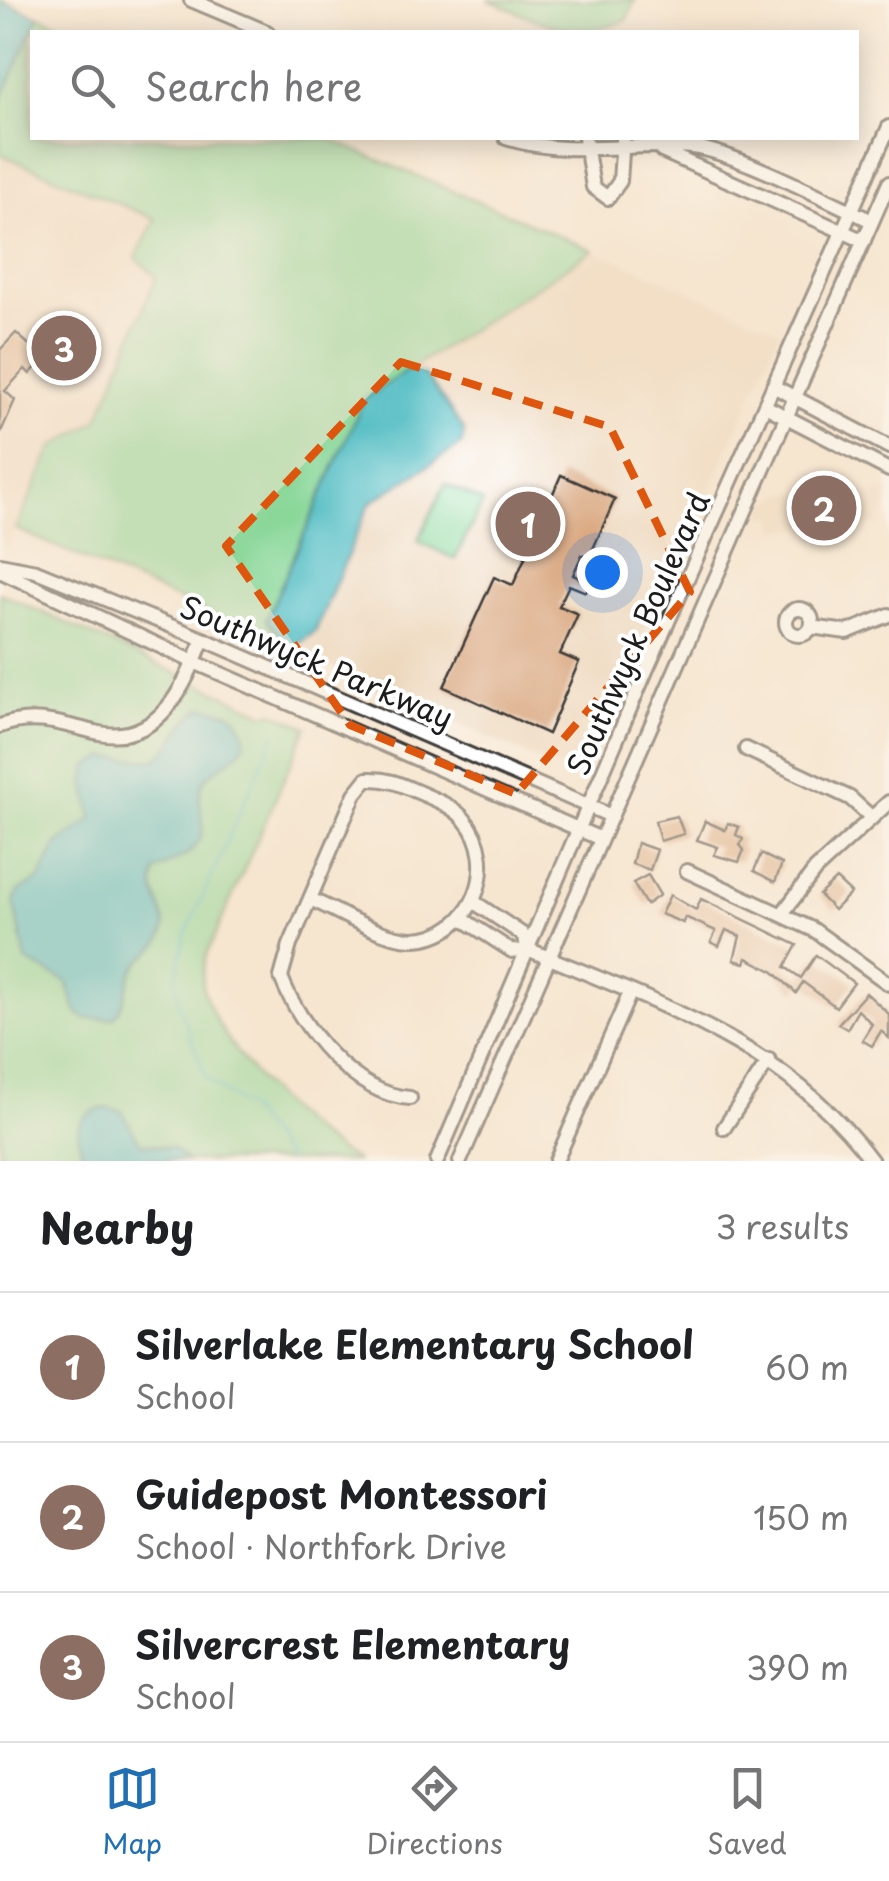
<!DOCTYPE html>
<meta charset="utf-8">
<style>
:root{--surface:#fff;--page:#f2f2f2;--text:#202124;--muted:#757577;--line:#e0e0e0;--accent:#1f6fb2}
body{margin:0;font-family:"Playpen Sans",sans-serif;background:var(--page);color:var(--text)}
.you{position:absolute;left:602px;top:572px;width:35px;height:35px;margin:-25px;border:8px solid #fff;border-radius:50%;background:#1a73e8;box-shadow:0 0 0 15px #1a73e833}
.badge{display:grid;place-items:center;width:65px;height:65px;border-radius:50%;background:var(--accent);color:#fff;font-size:32px;font-weight:700}
.pin{position:absolute;translate:-50% -50%;border:5px solid #fff;box-shadow:0 2px 10px #0006}
.list{margin:0;padding:0;list-style:none}
h2{display:flex;justify-content:space-between;align-items:center;height:130px;margin:0;padding:0 40px;font-size:42px}
h2 small{font-size:32px;font-weight:400;color:var(--muted)}
.list li{display:grid;grid-template-columns:65px 1fr auto;gap:30px;align-items:center;box-sizing:border-box;height:150px;padding:0 40px;border-top:2px solid var(--line)}
.list b{display:block;font-size:38px;white-space:nowrap}
.list p{margin:0;font-size:32px;white-space:nowrap;color:var(--muted)}
.list em{font-size:32px;font-style:normal;color:var(--muted)}
.icon{flex:none;width:55px;height:55px;fill:none;stroke:currentColor;stroke-width:2;stroke-linecap:round;stroke-linejoin:round}
.map{position:relative;flex:none;width:889px;height:1161px;overflow:hidden}
.search{position:absolute;background:var(--surface);box-shadow:0 5px 25px #0003;left:30px;right:30px;top:30px;height:110px;display:flex;align-items:center;gap:25px;box-sizing:border-box;padding:0 35px;border-radius:0px;color:var(--muted);font-size:38px}
.sheet{height:580px;background:var(--surface)}
nav{display:flex;justify-content:space-around;align-items:center;box-sizing:border-box;height:140px;border-top:2px solid var(--line);background:var(--surface);font-size:28px;color:var(--muted)}
nav a{display:grid;justify-items:center;gap:5px}
nav .on{color:var(--accent)}
.map>svg:first-child{display:block}
.built{fill:#edd7bb}
.green{fill:#87d696;stroke:#527959;stroke-width:2.5}
.water{fill:#49b9bf;stroke:#326a6e;stroke-width:2.5}
.lines{fill:none;stroke-linecap:round;stroke-linejoin:round}
.stream{stroke:#49b9bf;stroke-width:2.5}
.building{fill:#d7a277}
.minor-casing{stroke:#3d3a37;stroke-width:18}
.minor{stroke:#fff;stroke-width:12}
.marked{fill:none;stroke:#de560d;stroke-width:8;stroke-dasharray:20 12;stroke-linejoin:round}
.labels{text-anchor:middle;dominant-baseline:central;stroke-width:8;stroke-linejoin:round;paint-order:stroke}
.street-label{font-size:30px;fill:#1c1c1c;stroke:#fff}
</style>
<div class="map">
<svg width="889" height="1161" viewBox="0 0 889 1161">
<rect width="100%" height="100%" fill="#fff"/>
<filter id="ink" filterUnits="userSpaceOnUse"><feTurbulence type="fractalNoise" baseFrequency=".01" numOctaves="2"/><feDisplacementMap in="SourceGraphic" scale="20" xChannelSelector="R" yChannelSelector="G"/><feConvolveMatrix kernelMatrix="1 2 1 2 8 2 1 2 1" color-interpolation-filters="sRGB"/></filter>
<filter id="wash" filterUnits="userSpaceOnUse"><feTurbulence type="fractalNoise" baseFrequency=".0048" numOctaves="4" result="noise"/><feDisplacementMap in="SourceGraphic" scale="40" xChannelSelector="R" yChannelSelector="G"/><feGaussianBlur stdDeviation="2.25" result="paint"/><feColorMatrix in="noise" values="0 0 0 0 0 0 0 0 0 0 0 0 0 0 0 0 0 1.4 0 .05"/><feComposite in="paint" operator="in"/></filter>
<g filter="url(#wash)">
<rect width="100%" height="100%" fill="#f6e5cf"/>
<path class="built" d="M0,154L155,219L156,276L98,420L52,448L8,547L0,543Z
M593,250L781,331L579,778L291,649L315,632L369,503L462,443L425,373L409,369Z
M814,476H841L844,494L884,492L887,505L878,525L846,527L847,537L814,536L813,528L776,530L775,517L762,516L764,505L784,493H815Z"/>
<path class="green" d="M488,0H635L626,21C566,41 544,22 488,0Z
M39,16L79,32H32V138H327L593,250L364,399L266,620L291,649L16,529L52,448L98,420L156,277L136,258L155,219L0,154V102Z
M445,484L483,502L455,559L418,541Z
M0,593L266,714L274,712L307,727L206,956C203,969 200,981 205,994C224,1053 303,1134 357,1161H0Z"/>
<path class="water" d="M0,0L39,16L0,102Z
M409,369L424,373L464,430L462,444L370,503L315,632L291,649L266,620L364,399Z
M204,707L231,713C272,752 212,761 202,785C195,803 208,820 200,840L188,854L156,871C148,894 164,903 165,924C165,951 139,954 131,975C125,992 126,1004 113,1018L85,1019L76,1011L67,982L26,961L14,901L19,891L40,879L57,844L92,819L85,781L88,766L106,757L154,760C177,746 181,717 204,707Z
M106,1108L122,1111L140,1143L173,1148L187,1161H86C74,1136 73,1113 106,1108Z"/>
<g class="lines">
<path class="stream" d="M275,733L186,934L175,981L179,1005L206,1078L248,1109L289,1161"/>
</g>
<g id="blocks">
<path class="building" d="M16,333L44,358L30,374L25,369L5,391L15,400L0,434V350Z
M561,475L615,499L589,558L582,555L573,575L590,583L586,592L569,585L559,606L578,614L560,654L579,662L548,734L444,687L494,577L513,585Z
M677,816L684,834L660,841L655,821Z
M705,821L725,830L728,823L739,827L736,835L743,839L740,845L744,850L739,862L714,855L718,847L697,840Z
M637,843L657,850L650,870L632,864Z
M761,854L782,864L775,882L754,871Z
M648,875L660,895L646,905L633,883Z
M836,879L851,893L834,910L819,895Z
M670,895L696,910L701,899L797,945L785,967L801,978L816,955L854,983L836,1007L803,982L796,993L774,972L747,958L745,963L734,960L740,936L726,930L719,946L711,942L716,931L685,917L683,923L661,914Z
M866,993L889,1014V1038L881,1031L872,1046L862,1040L872,1024L858,1010L847,1029L838,1024Z"/>
</g>
</g>
<g filter="url(#ink)">
<use href="#blocks" fill-opacity="0" stroke="#3d3a37" stroke-width="2.5"/>
<g class="lines">
<g class="minor-casing">
<path id="minor" d="M191,0L267,32
M506,138C569,158 628,142 692,147C733,151 831,202 872,221
M585,138L593,187L608,198L620,181L623,138
M662,151L864,241
M773,386L889,447
M765,406L889,470
M0,564L36,571L203,639L611,816
M0,571L194,662L601,839
M786 622a13 13 0 1 1 26 0a13 13 0 1 1-26 0Z
M811,627L847,632L889,615
M0,726C36,713 64,725 99,733C160,745 186,684 203,639
M746,749L850,798L870,816
M687,871L814,930L889,984
M312,900C341,912 381,939 413,939C473,938 502,863 464,819C453,806 434,799 418,792C400,784 387,778 367,779L355,794L290,945L281,977C300,1027 353,1094 410,1098
M474,902L522,934L530,950
M782,914L815,870L889,802
M461,918L512,951L530,950C659,1004 785,1044 872,1161
M724,1128L769,1060
M437,1161L646,671L889,127
M460,1161L889,183
M556,1161L630,993"/>
</g>
<use href="#minor" class="minor"/>
</g>
</g>
<path d="M0 0H889V1161H0ZM401,362L610,427L690,592L516,794L350,725L226,546Z" fill="#f6e5cf" fill-opacity=".55" fill-rule="evenodd"/>
<path class="marked" d="M401,362L610,427L690,592L516,794L350,725L226,546Z"/>
<g class="labels">
<g class="street-label">
<text transform="translate(637 633) rotate(-66)">Southwyck Boulevard</text>
<text transform="translate(317 661) rotate(23)">Southwyck Parkway</text>
</g>
</g>
</svg>
<div class="you"></div>
<div class="pin badge" style="left:528px;top:524px;background:#8d6e63">1</div>
<div class="pin badge" style="left:824px;top:508px;background:#8d6e63">2</div>
<div class="pin badge" style="left:64px;top:348px;background:#8d6e63">3</div>
<div class="search"><svg class="icon" aria-label="search" viewBox="0 0 24 24"><circle cx="10" cy="10" r="6"/><path d="M15 15l6 6"/></svg>Search here</div>
</div>
<section class="sheet">
<h2>Nearby<small>3 results</small></h2>
<ul class="list">
<li><span class="badge" style="background:#8d6e63">1</span><div><b>Silverlake Elementary School</b><p>School</p></div><em>60 m</em></li>
<li><span class="badge" style="background:#8d6e63">2</span><div><b>Guidepost Montessori</b><p>School · Northfork Drive</p></div><em>150 m</em></li>
<li><span class="badge" style="background:#8d6e63">3</span><div><b>Silvercrest Elementary</b><p>School</p></div><em>390 m</em></li>
</ul>
</section>
<nav>
<a class="on"><svg class="icon" aria-label="map" viewBox="0 0 24 24"><path d="M3 6l6-2 6 2 6-2v14l-6 2-6-2-6 2zM9 4v14M15 6v14"/></svg>Map</a>
<a><svg class="icon" aria-label="directions" viewBox="0 0 24 24"><path d="M12 3l9 9-9 9-9-9zM9 14v-3h6M13 9l2 2-2 2"/></svg>Directions</a>
<a><svg class="icon" aria-label="saved" viewBox="0 0 24 24"><path d="M7 4h10v16l-5-4-5 4z"/></svg>Saved</a>
</nav>
